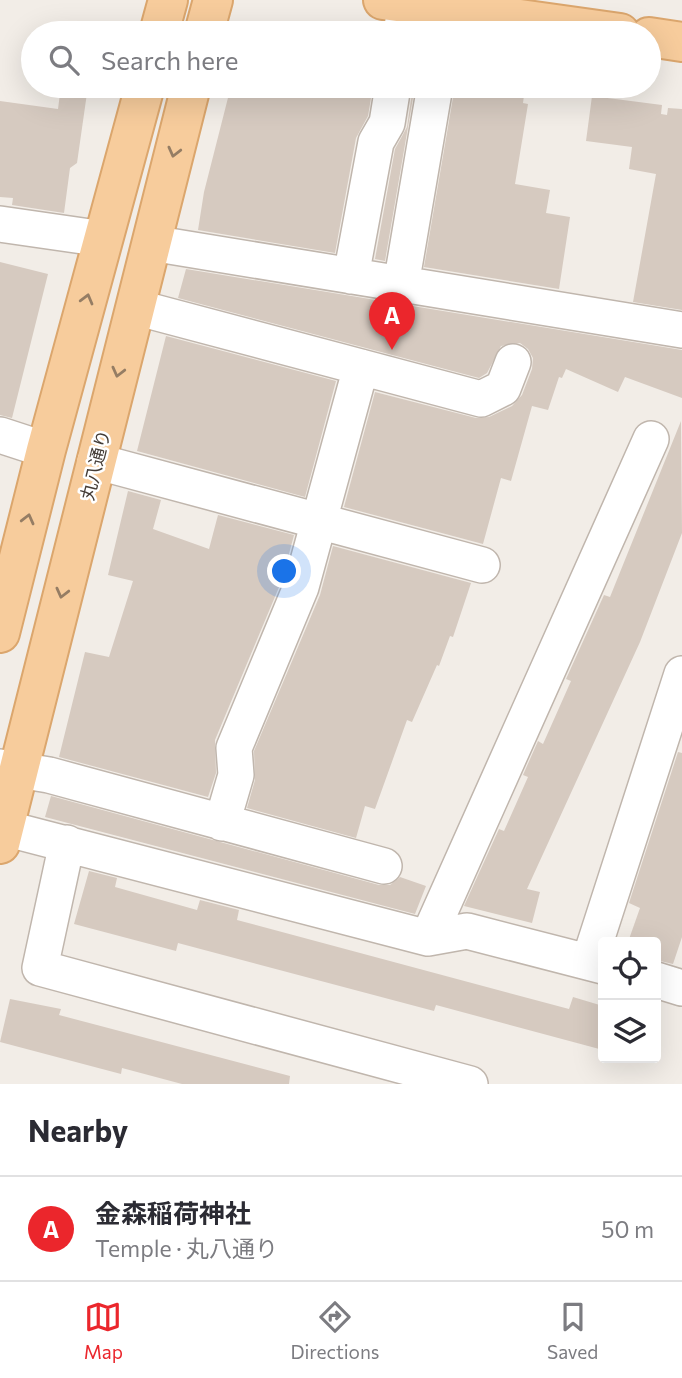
<!DOCTYPE html>
<meta charset="utf-8">
<style>
:root{--surface:#fff;--page:#f7f7f7;--text:#2b2b33;--muted:#7c7c81;--line:#e1e1e2;--accent:#eb262c}
body{margin:0;font-family:Commissioner,"Noto Sans JP",sans-serif;background:var(--page);color:var(--text)}
.controls{position:absolute;right:21px;bottom:21px;display:grid;overflow:hidden;border-radius:7px;box-shadow:0 7px 28px #0002}
.controls button{width:63px;height:63px;display:grid;place-items:center;padding:0;border:0;border-bottom:2px solid var(--line);background:var(--surface);color:var(--text);font:35px sans-serif}
.you{position:absolute;left:285px;top:572px;width:24px;height:24px;margin:-18px;border:5px solid #fff;border-radius:50%;background:#1a73e8;box-shadow:0 0 0 10px #1a73e833}
.badge{display:grid;place-items:center;width:46px;height:46px;border-radius:50%;background:var(--accent);color:#fff;font-size:23px;font-weight:700}
.pin{position:absolute;translate:-50% -58px;filter:drop-shadow(0 2px 4px #0008)}
.pin::after{content:'';position:absolute;top:37px;width:24px;height:21px;background:inherit;clip-path:polygon(0 0,100% 0,50% 100%)}
.list{margin:0;padding:0;list-style:none}
h2{display:flex;justify-content:space-between;align-items:center;height:91px;margin:0;padding:0 28px;font-size:30px}
h2 small{font-size:23px;font-weight:400;color:var(--muted)}
.list li{display:grid;grid-template-columns:46px 1fr auto;gap:21px;align-items:center;box-sizing:border-box;height:105px;padding:0 28px;border-top:2px solid var(--line)}
.list b{display:block;font-size:26px;white-space:nowrap}
.list p{margin:0;font-size:23px;white-space:nowrap;color:var(--muted)}
.list em{font-size:23px;font-style:normal;color:var(--muted)}
.icon{flex:none;width:38px;height:38px;fill:none;stroke:currentColor;stroke-width:2;stroke-linecap:round;stroke-linejoin:round}
.map{position:relative;flex:none;width:682px;height:1084px;overflow:hidden}
.search{position:absolute;background:var(--surface);box-shadow:0 7px 28px #0002;left:21px;right:21px;top:21px;height:77px;display:flex;align-items:center;gap:18px;box-sizing:border-box;padding:0 24px;border-radius:38px;color:var(--muted);font-size:26px}
.sheet{height:196px;background:var(--surface)}
nav{display:flex;justify-content:space-around;align-items:center;box-sizing:border-box;height:98px;border-top:2px solid var(--line);background:var(--surface);font-size:19px;color:var(--muted)}
nav a{display:grid;justify-items:center;gap:4px}
nav .on{color:var(--accent)}
.map>svg:first-child{display:block}
.building{fill:#d6cac0}
.lines{fill:none;stroke-linecap:round;stroke-linejoin:round}
.minor-casing{stroke:#c0b6ad;stroke-width:38}
.major-casing{stroke:#dba66d;stroke-width:42}
.minor{stroke:#fff;stroke-width:35}
.major{stroke:#f7cc9c;stroke-width:38}
.oneway{stroke:#957d64}
.labels{text-anchor:middle;dominant-baseline:central;stroke-width:5;stroke-linejoin:round;paint-order:stroke}
.street-label{font-size:18px;fill:#453d37;stroke:#fff}
</style>
<div class="map">
<svg width="682" height="1084" viewBox="0 0 682 1084">
<rect width="100%" height="100%" fill="#f2ede7"/>
<path class="building" d="M61,86H88L77,163L70,168L64,213L12,205L13,198L0,197V101L58,109Z
M231,86H373L368,116L356,138L335,253L198,230L204,192Z
M413,86H415L385,261L375,259L395,149L407,127Z
M455,86L525,88L523,103L528,104L515,184L550,190L546,213L570,217L559,289L424,267Z
M592,96L662,105L661,114L667,115L668,108L682,109V310L633,302L656,174L629,169L632,147L586,141Z
M0,262L48,274L12,418L0,415Z
M186,269L682,350V398L625,377L618,392L566,369L562,378L559,377L548,410L532,406L511,481L501,478L483,544L344,507L375,392L476,418L489,417L512,406L522,395L532,369L533,358L528,349L520,343L501,346L487,373L479,378L178,298Z
M166,336L336,381L305,497L137,451Z
M681,421L682,533L640,642L527,889L540,892L532,923L464,906L499,829L504,831L528,777L523,775L538,741L543,744L571,681L566,679L604,595L610,597Z
M128,491L161,500L153,529L209,549L218,515L294,535L282,580L215,740L216,773L208,797L59,757L85,652L109,657L133,581L108,575Z
M333,546L471,583L453,637L450,636L439,666L437,665L412,722L407,720L375,809L365,806L356,838L247,808L255,780L254,751L320,595Z
M678,752L682,753V937L673,964L656,960V942H628L640,908L629,903Z
M51,796L379,885H390L400,877L426,886L415,914L45,817Z
M89,871L117,878L115,887L197,910L200,900L239,910L237,920L569,1009L573,997L603,1006V1050L436,1005L434,1011L178,943L176,951L74,924Z
M10,999L61,1009L59,1015L290,1076L289,1084H182L122,1068L121,1074L0,1042Z"/>
<g class="lines">
<g class="minor-casing">
<path id="minor" d="M401,33L406,3
M0,224L104,239
M151,243L682,330
M351,276L376,142L387,123L393,86
M401,285L435,86
M135,307L481,399L503,388L513,362
M0,435L46,450
M95,461L482,565
M0,767L49,775L384,866
M222,823L236,775L234,748L301,587L361,367
M4,828L428,938L467,931L603,966
M67,843L40,968L470,1084
M428,938L651,439
M589,962L682,674
M656,980L682,988"/>
</g>
<g class="major-casing">
<path id="major" d="M383,0L620,33
M159,33L168,0
M204,33L213,0
M649,37L682,42
M0,633L46,450L145,86
M0,844L191,86"/>
</g>
<use href="#minor" class="minor"/>
<use href="#major" class="major"/>
</g>
<defs><path id="oneway-chevron" d="M-2-3.5L2.5 0L-2 3.5" fill="none" stroke-width="1.6" stroke-linecap="round" stroke-linejoin="round" transform="scale(1.75)"/></defs>
<g class="oneway">
<use href="#oneway-chevron" transform="translate(174 152) rotate(104)"/>
<use href="#oneway-chevron" transform="translate(87 299) rotate(-75)"/>
<use href="#oneway-chevron" transform="translate(118 372) rotate(104)"/>
<use href="#oneway-chevron" transform="translate(28 519) rotate(-76)"/>
<use href="#oneway-chevron" transform="translate(62 593) rotate(104)"/>
</g>
<g class="labels">
<g class="street-label">
<text transform="translate(95 465) rotate(-76)">丸八通り</text>
</g>
</g>
</svg>
<div class="controls">
<button><svg class="icon" aria-label="locate" viewBox="0 0 24 24"><circle cx="12" cy="12" r="6"/><path d="M12 2v4M12 18v4M2 12h4M18 12h4"/></svg></button>
<button><svg class="icon" aria-label="layers" viewBox="0 0 24 24"><path d="M12 4l9 5-9 5-9-5zM3 14l9 5 9-5"/></svg></button>
</div>
<div class="you"></div>
<div class="pin badge" style="left:392px;top:350px">A</div>
<div class="search"><svg class="icon" aria-label="search" viewBox="0 0 24 24"><circle cx="10" cy="10" r="6"/><path d="M15 15l6 6"/></svg>Search here</div>
</div>
<section class="sheet">
<h2>Nearby<small></small></h2>
<ul class="list">
<li><span class="badge">A</span><div><b>金森稲荷神社</b><p>Temple · 丸八通り</p></div><em>50 m</em></li>
</ul>
</section>
<nav>
<a class="on"><svg class="icon" aria-label="map" viewBox="0 0 24 24"><path d="M3 6l6-2 6 2 6-2v14l-6 2-6-2-6 2zM9 4v14M15 6v14"/></svg>Map</a>
<a><svg class="icon" aria-label="directions" viewBox="0 0 24 24"><path d="M12 3l9 9-9 9-9-9zM9 14v-3h6M13 9l2 2-2 2"/></svg>Directions</a>
<a><svg class="icon" aria-label="saved" viewBox="0 0 24 24"><path d="M7 4h10v16l-5-4-5 4z"/></svg>Saved</a>
</nav>
